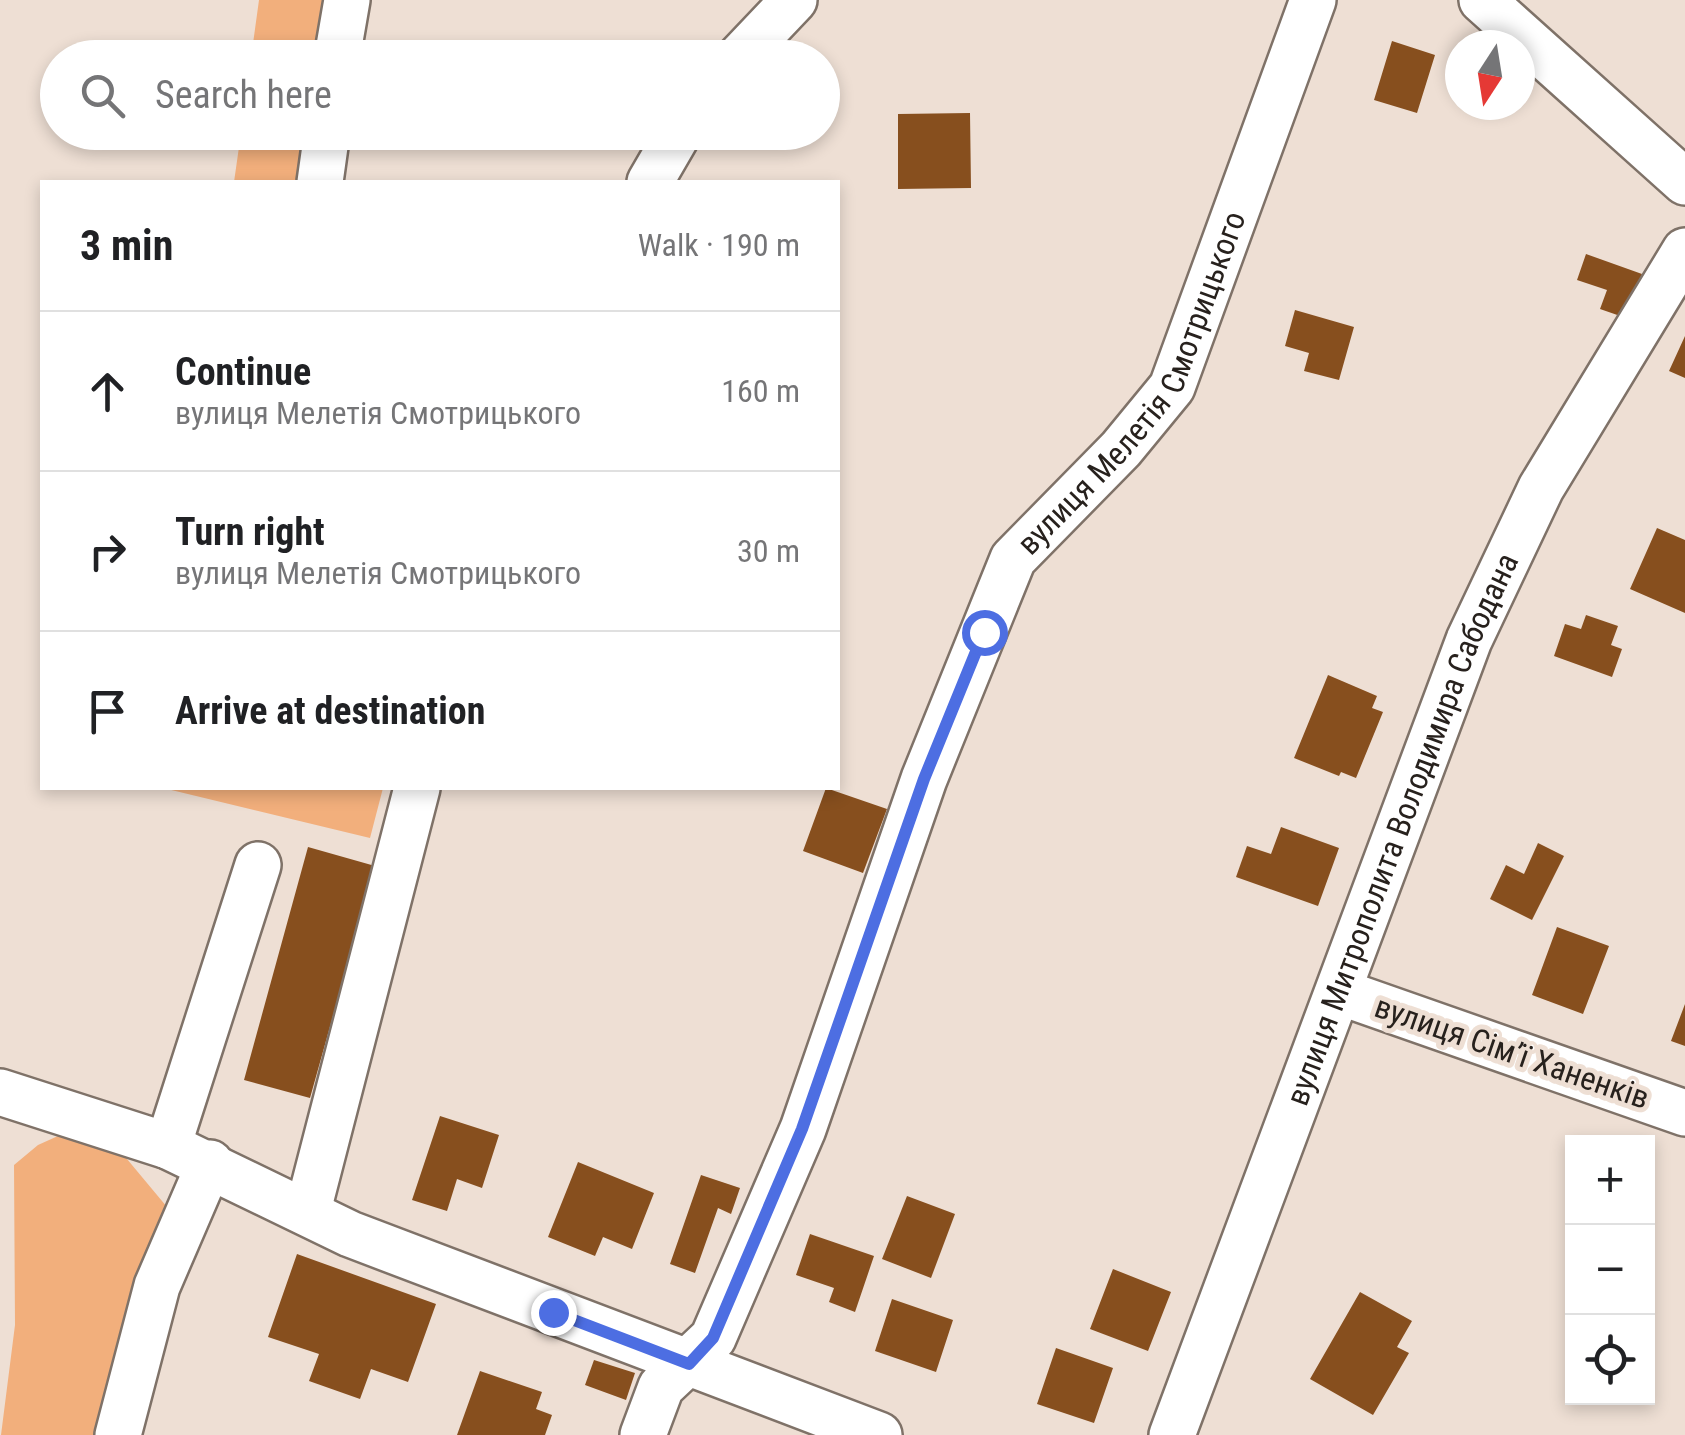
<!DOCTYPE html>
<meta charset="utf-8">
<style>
:root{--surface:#fff;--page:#f6f6f6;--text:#202124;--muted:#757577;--line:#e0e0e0}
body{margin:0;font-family:"Roboto Condensed",sans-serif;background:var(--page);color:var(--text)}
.controls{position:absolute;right:30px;bottom:30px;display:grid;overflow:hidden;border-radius:0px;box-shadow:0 5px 15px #0003}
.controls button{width:90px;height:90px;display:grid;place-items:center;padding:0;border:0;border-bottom:2px solid var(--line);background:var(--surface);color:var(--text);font:50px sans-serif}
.compass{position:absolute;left:1445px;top:30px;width:90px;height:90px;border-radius:50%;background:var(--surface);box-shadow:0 5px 15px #0003;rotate:192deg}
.stop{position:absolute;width:30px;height:30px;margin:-22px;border:8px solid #4d6ee2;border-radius:50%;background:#fff}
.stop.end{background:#4d6ee2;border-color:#fff;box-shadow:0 2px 10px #0008}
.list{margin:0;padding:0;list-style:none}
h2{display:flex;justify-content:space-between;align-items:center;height:130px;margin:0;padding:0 40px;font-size:42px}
h2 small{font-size:32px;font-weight:400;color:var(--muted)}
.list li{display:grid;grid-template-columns:65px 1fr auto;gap:30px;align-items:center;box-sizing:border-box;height:160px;padding:0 40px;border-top:2px solid var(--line)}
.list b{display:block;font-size:38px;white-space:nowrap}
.list p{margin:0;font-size:32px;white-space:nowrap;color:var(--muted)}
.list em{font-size:32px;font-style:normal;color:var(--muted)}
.icon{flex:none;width:55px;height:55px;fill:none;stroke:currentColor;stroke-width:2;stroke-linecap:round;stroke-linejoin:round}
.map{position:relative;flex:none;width:1685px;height:1435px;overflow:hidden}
.search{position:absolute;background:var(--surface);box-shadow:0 5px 15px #0003;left:40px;top:40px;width:800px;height:110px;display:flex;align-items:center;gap:25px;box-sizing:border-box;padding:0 35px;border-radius:55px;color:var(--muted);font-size:38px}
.panel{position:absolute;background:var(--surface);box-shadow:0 5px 15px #0003;left:40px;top:180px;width:800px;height:610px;border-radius:0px}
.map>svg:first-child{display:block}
.green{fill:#f2af7c}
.building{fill:#874f1e}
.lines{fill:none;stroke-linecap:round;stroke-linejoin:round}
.minor-casing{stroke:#7f7268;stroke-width:50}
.minor{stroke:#fff;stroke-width:45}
.route{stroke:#4d6ee2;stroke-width:12}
.labels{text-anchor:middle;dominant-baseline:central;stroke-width:10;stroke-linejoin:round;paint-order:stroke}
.street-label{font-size:32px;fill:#27211d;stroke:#eedfd4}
</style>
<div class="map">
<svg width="1685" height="1435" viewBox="0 0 1685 1435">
<rect width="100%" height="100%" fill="#eedfd4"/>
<path class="green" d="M259,0H333L322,57L251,58Z
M241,133H307L298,182H234Z
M163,788H383L370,838Z
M69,1131L117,1147L167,1207L113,1435H1L15,1325L14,1165L38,1145Z"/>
<path class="building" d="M1392,41L1435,55L1417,113L1374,100Z
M970,113L971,188L898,189V114Z
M1586,254L1642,274L1626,318L1600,309L1607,290L1577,280Z
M1295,310L1354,327L1339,380L1304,371L1309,353L1285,346Z
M1685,336V378L1669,371Z
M1657,528L1685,540V613L1630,589Z
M1586,615L1618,626L1611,645L1622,649L1612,677L1554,656L1565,624L1581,629Z
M1328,675L1377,696L1372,708L1383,712L1356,778L1341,772L1339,776L1294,758Z
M826,788L887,809L863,873L803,851Z
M1281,827L1339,848L1318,906L1236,877L1247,846L1271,854Z
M1538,843L1564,856L1532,920L1490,899L1506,865L1524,874Z
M308,847L375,866L310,1098L244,1080Z
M1557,927L1609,946L1583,1014L1532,995Z
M1685,1004V1046L1671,1041Z
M440,1116L499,1135L482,1188L457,1179L447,1211L412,1200Z
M578,1162L654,1193L632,1249L603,1237L595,1256L548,1237Z
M701,1175L740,1188L731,1214L718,1208L695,1273L670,1264Z
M907,1196L955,1214L931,1278L882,1259Z
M810,1234L874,1256L855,1312L829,1302L834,1288L796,1275Z
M297,1254L436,1304L408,1382L371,1369L360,1399L309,1381L319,1354L268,1337Z
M1113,1269L1171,1292L1148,1351L1090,1329Z
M1360,1292L1412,1321L1397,1347L1409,1353L1373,1415L1310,1379Z
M892,1299L953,1320L936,1372L875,1351Z
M1056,1348L1113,1368L1094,1423L1037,1404Z
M594,1360L635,1373L626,1400L585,1385Z
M480,1371L542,1392L536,1409L552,1415L545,1435H457Z"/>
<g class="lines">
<g class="minor-casing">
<g id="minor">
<path d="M1482,0L1685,182"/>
<path d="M337,58L347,0"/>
<path d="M739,58L794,0"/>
<path d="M320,182L327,132"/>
<path d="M650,182L679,132"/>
<path d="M1340,992L1685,1113"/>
<path d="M0,1092L168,1146L350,1234L879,1435"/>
<path d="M168,1146L258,865"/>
<path d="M308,1210L417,788"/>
<path d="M118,1435L157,1286L210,1163"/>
<path id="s1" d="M643,1435L661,1387L713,1338L803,1129L924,779L1013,559L1121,449L1172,387L1313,0"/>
<path id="s2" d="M1172,1435L1469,640L1541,488L1685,251"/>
</g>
</g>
<use href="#minor" class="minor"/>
</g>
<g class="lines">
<path class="route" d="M553,1312L689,1364L713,1338L802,1129L924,779L984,632"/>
</g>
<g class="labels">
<g class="street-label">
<text stroke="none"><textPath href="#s1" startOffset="1175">вулиця Мелетія Смотрицького</textPath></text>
<text stroke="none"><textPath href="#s2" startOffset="648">вулиця Митрополита Володимира Сабодана</textPath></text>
<text transform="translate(1512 1052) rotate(19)">вулиця Сімʼї Ханенків</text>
</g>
</g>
</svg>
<div class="controls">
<button>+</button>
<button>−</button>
<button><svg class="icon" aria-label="locate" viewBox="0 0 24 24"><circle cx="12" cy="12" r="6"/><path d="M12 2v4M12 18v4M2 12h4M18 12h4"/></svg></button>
</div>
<svg class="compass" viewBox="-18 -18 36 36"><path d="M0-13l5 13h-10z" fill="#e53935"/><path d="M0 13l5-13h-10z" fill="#757577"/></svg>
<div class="stop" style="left:984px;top:632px"></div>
<div class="stop end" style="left:553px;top:1312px"></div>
<div class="search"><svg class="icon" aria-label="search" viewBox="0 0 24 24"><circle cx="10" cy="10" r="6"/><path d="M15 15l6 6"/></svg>Search here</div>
<section class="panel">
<h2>3 min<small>Walk · 190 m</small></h2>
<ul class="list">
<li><svg class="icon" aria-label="ahead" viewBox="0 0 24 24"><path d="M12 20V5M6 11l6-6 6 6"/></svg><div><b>Continue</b><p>вулиця Мелетія Смотрицького</p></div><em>160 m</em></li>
<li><svg class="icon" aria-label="right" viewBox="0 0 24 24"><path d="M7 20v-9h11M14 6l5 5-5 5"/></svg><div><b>Turn right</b><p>вулиця Мелетія Смотрицького</p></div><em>30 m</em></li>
<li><svg class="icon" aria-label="arrive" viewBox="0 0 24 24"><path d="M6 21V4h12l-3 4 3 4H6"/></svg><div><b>Arrive at destination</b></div></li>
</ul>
</section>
</div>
